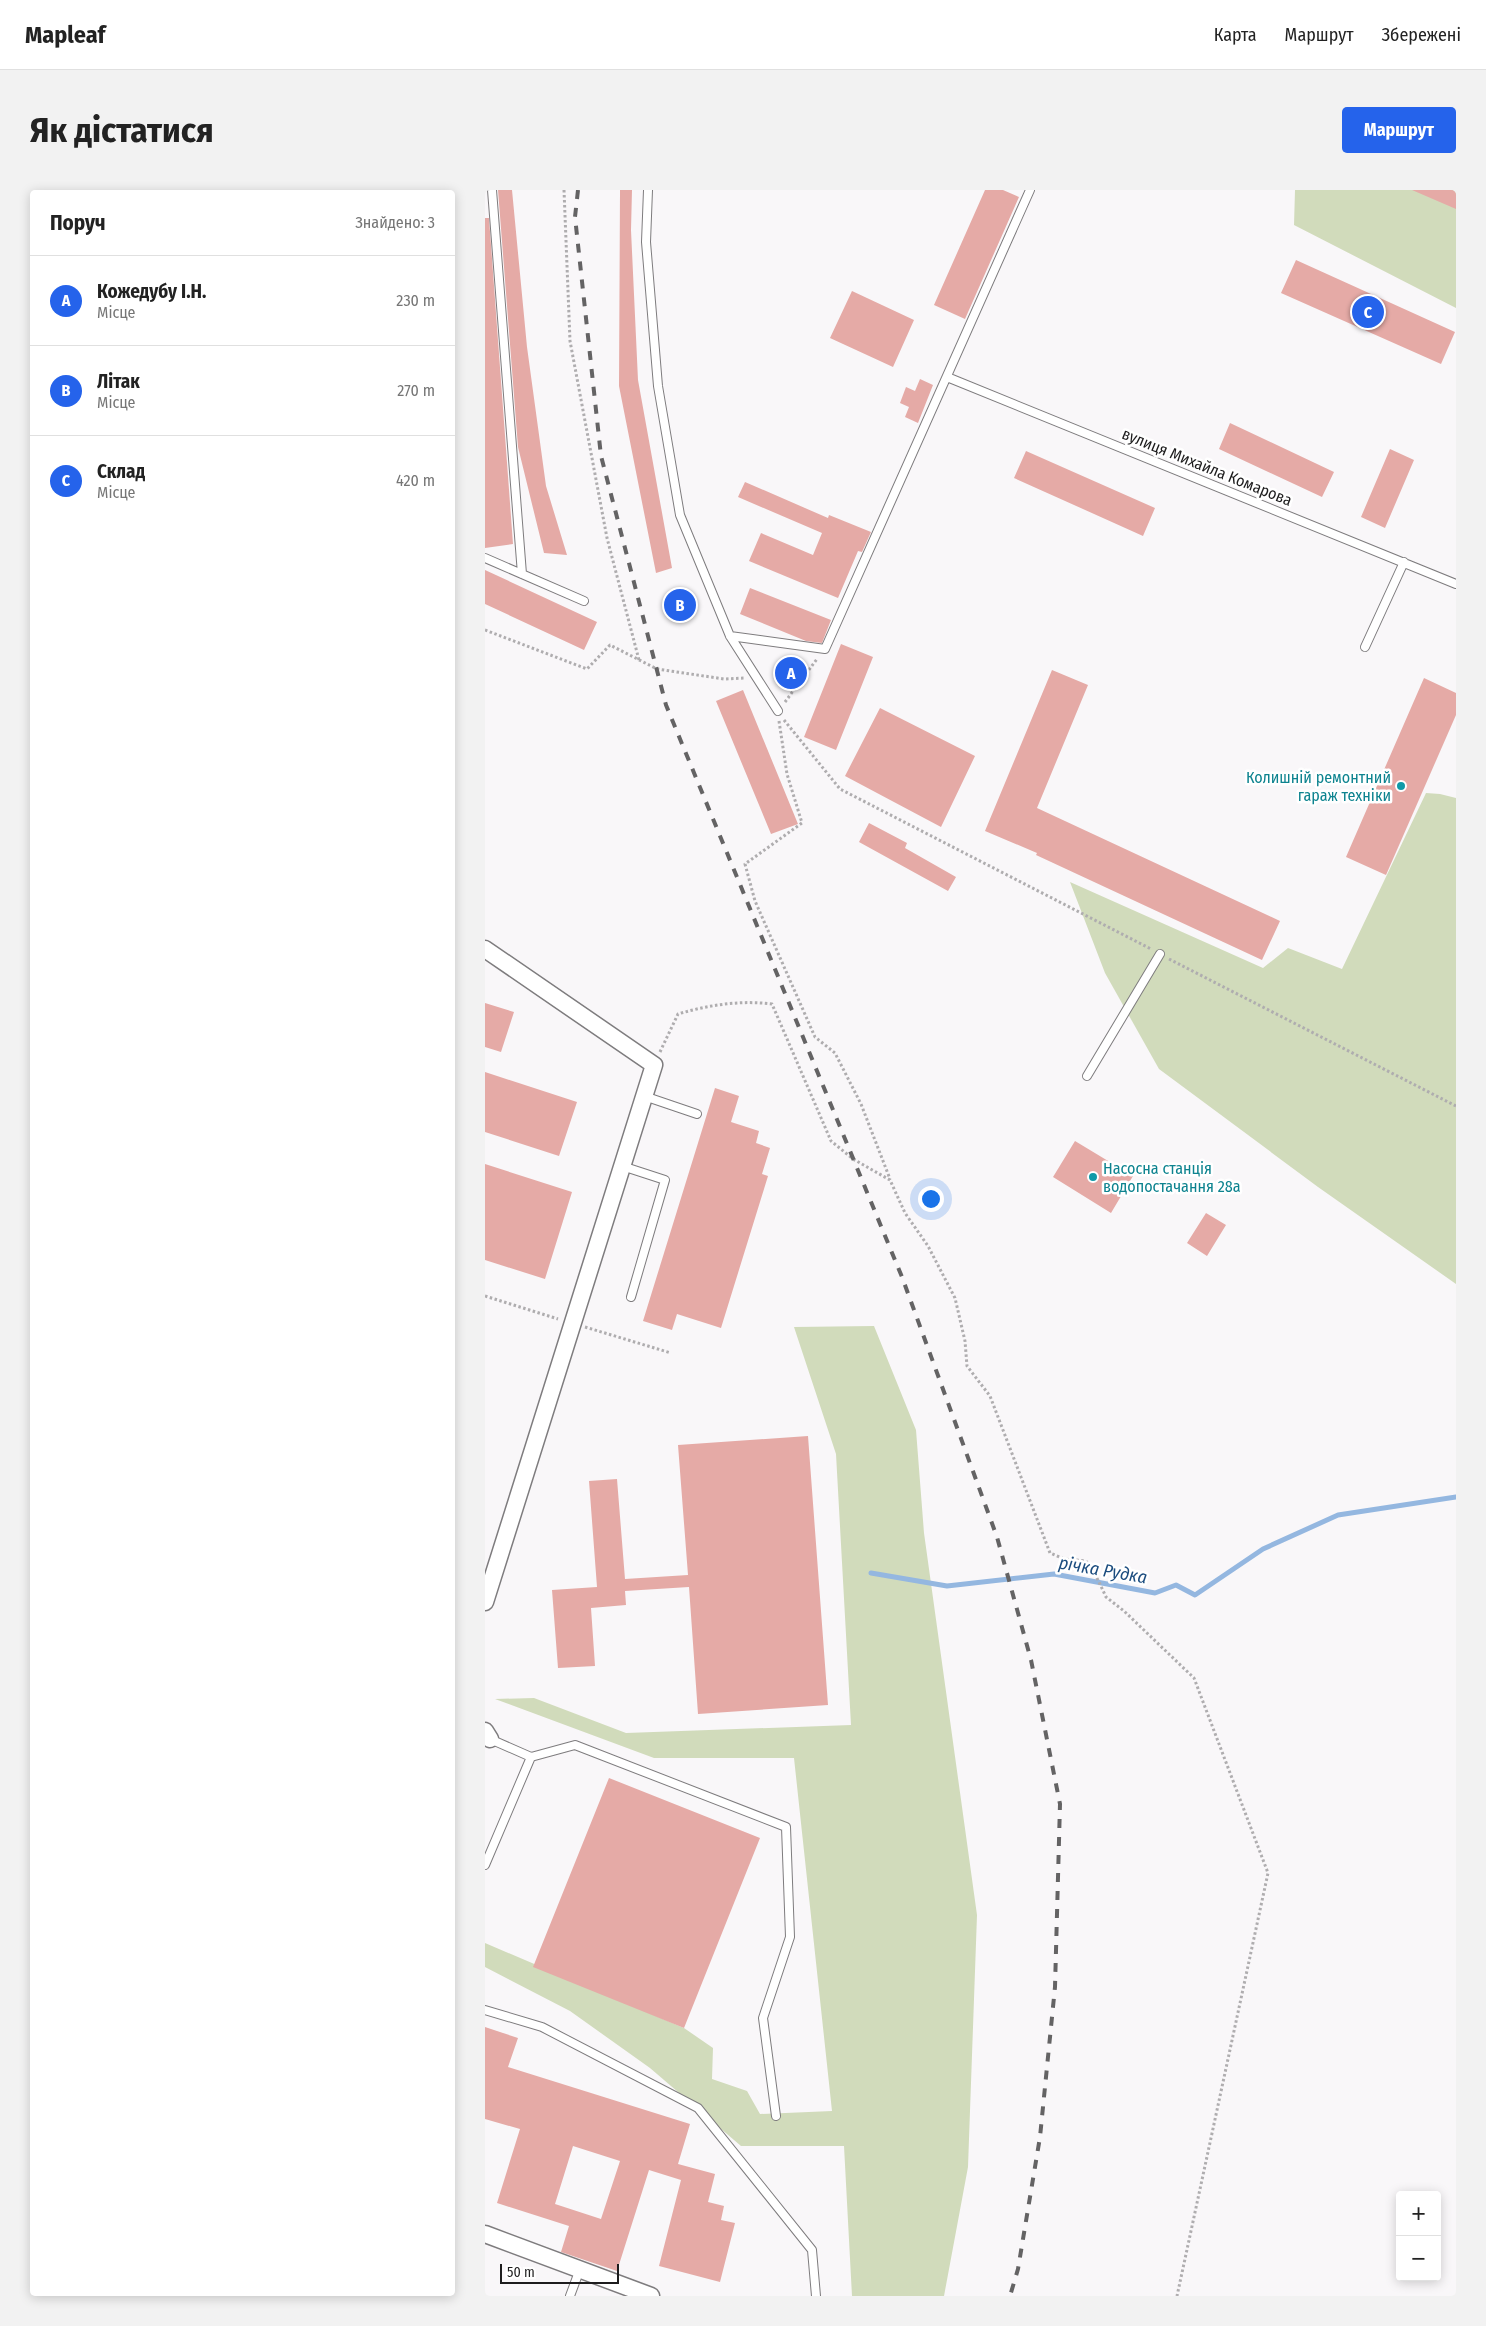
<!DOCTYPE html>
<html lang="uk">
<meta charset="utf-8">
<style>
:root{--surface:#fff;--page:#f2f2f2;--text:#222;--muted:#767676;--line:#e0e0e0;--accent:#2563eb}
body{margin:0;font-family:"Fira Sans Condensed",sans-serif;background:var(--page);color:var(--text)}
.controls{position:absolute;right:15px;bottom:15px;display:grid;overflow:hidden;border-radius:5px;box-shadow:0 2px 12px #0003}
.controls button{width:45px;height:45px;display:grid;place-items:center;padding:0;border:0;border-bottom:1px solid var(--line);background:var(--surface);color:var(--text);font:25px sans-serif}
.scale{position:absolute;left:15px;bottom:12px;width:119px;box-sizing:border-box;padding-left:5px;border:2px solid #1d1c1d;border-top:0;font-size:14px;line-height:18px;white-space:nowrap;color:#1d1c1d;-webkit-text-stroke:4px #fff;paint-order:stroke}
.you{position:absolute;left:445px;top:1008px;width:18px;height:18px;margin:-12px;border:4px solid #fff;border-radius:50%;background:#1a73e8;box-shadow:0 0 0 8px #1a73e833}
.badge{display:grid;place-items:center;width:32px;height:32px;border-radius:50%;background:var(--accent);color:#fff;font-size:16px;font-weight:700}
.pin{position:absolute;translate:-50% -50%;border:2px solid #fff;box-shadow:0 1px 5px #0006}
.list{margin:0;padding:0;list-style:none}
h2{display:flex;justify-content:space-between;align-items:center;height:65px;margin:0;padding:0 20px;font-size:21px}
h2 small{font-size:16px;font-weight:400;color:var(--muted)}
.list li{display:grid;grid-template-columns:32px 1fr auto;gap:15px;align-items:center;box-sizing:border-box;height:90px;padding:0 20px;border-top:1px solid var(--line)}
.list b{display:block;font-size:19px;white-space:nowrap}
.list p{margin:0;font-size:16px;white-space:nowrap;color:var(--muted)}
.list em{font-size:16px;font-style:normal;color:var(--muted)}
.map{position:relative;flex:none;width:971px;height:2106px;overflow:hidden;border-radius:5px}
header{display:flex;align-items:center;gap:30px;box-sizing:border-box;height:70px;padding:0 25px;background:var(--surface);border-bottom:1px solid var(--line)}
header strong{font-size:24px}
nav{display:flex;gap:28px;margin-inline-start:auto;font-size:18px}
.intro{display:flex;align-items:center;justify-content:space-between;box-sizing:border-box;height:120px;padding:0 30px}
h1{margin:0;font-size:35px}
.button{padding:12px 22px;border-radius:5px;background:var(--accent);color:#fff;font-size:18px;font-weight:700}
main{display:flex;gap:30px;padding:0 30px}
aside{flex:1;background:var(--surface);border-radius:5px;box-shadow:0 2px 12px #0003}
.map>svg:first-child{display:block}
.green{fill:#d1dbbb}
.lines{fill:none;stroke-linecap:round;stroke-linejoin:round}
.stream{stroke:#94b7e0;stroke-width:5}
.building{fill:#e5aaa6;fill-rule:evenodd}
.lane-casing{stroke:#7e7c7e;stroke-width:10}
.street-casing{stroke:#7e7c7e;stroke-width:19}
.path{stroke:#afadaf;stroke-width:3;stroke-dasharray:2.5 2.5;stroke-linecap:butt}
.lane{stroke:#fff;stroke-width:8}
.street{stroke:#fff;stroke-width:16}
.rail{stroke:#646364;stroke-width:4;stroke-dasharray:9 9;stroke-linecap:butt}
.culture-dot{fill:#0f9aa8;stroke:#fff;stroke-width:2}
.labels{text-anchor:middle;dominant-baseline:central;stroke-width:5;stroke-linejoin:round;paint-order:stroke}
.street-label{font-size:16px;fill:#1d1c1d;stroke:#fff}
.culture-label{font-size:16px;fill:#0d838f;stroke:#fff;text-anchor:end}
.water-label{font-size:18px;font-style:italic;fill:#1c4d7f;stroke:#fff}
</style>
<header>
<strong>Mapleaf</strong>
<nav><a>Карта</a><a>Маршрут</a><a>Збережені</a></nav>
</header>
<div class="intro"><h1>Як дістатися</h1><a class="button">Маршрут</a></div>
<main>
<aside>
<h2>Поруч<small>Знайдено: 3</small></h2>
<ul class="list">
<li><span class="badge">A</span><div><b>Кожедубу І.Н.</b><p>Місце</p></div><em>230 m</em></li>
<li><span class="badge">B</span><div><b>Літак</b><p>Місце</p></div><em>270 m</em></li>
<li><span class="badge">C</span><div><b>Склад</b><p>Місце</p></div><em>420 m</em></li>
</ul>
</aside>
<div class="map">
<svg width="971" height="2106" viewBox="0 0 971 2106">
<rect width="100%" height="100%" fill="#f9f7f9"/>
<path class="green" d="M810,0H971V118L809,35Z
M941,603L955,604L971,608V1094L833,997L674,879L620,783L585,692L778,778L803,758L857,779Z
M389,1136L431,1240L439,1343L492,1725L483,1977L459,2106H367L359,1956H256L165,1878L85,1821L0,1777V1753L199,1838L228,1858L227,1889L262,1901L275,1924L347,1921L309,1568H169L10,1509L49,1508L141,1543L366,1535L351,1264L309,1137Z"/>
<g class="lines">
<path class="stream" d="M386,1383L462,1396L569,1384L670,1403L691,1395L710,1405L778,1359L853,1325L971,1307"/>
</g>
<path class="building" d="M13,0H27L42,157L61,296L82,365L59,363L33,257Z
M135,0H147L146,40L153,190L187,378L171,383L134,196Z
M500,0H518L534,7L480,129L449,115Z
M927,0H971V19Z
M0,28H4L28,354L0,358Z
M811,70L970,142L956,174L796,103Z
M367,101L429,130L408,177L345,148Z
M435,189L448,195L433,233L420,227L424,217L415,213L421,197L430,201Z
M745,233L849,282L837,307L734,259Z
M905,259L929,270L900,338L876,327Z
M541,261L670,318L658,346L529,288Z
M260,292L343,328L344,325L386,342L377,362L373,361L353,408L264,371L276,343L328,365L337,343L253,307Z
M0,380L112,432L99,460L0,414Z
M265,398L346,430L337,453L321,451L255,424Z
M356,454L388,467L351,560L319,547Z
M567,480L603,495L552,618L795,731L777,770L551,665L552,663L500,641Z
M939,488L971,503V525L901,685L861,667Z
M258,500L313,634L286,644L231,511Z
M395,518L490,566L456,637L360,586Z
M384,633L422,653L420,658L471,687L463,701L374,652Z
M0,813L29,822L16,862L0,857Z
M0,882L92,912L74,966L0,942Z
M230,898L254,906L246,932L274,941L271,953L285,958L277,984L283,986L236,1138L192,1124L187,1140L158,1131Z
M590,951L648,986L626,1023L568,987Z
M0,974L87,1002L60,1089L0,1070Z
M721,1023L741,1035L722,1066L702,1053Z
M323,1246L343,1515L213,1524L204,1397L140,1401L141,1415L106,1418L110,1476L73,1478L67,1400L112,1397L104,1291L132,1289L140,1389L203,1385L193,1255Z
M124,1588L275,1648L199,1838L48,1777Z
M0,1837L33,1848L23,1877L205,1934L193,1974L230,1984L223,2012L239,2016L236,2030L250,2033L235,2092L174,2076L196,1990L164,1980L132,2081L76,2062L84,2036L12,2013L35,1939L0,1929ZM88,1956L135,1971L116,2029L70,2014Z"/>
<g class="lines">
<g class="lane-casing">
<path id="lane" d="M7,0L37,384
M163,0L161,52L173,196L195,325L245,446L293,521
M462,187L971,394
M0,368L99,411
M245,446L340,459L545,0
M880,457L919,372
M602,886L675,764
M159,906L212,924
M137,976L180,990L146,1107
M5,1549L46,1567L90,1555L301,1637L305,1747L278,1828L291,1926
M0,1675L46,1567
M0,1820L57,1837L213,1918L327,2060L331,2106
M85,2106L95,2079"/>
</g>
<g class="street-casing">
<path id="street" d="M0,759L169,875L0,1412
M0,1541L5,1549
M0,2044L166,2106"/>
</g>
<path class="path" d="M79,0L85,151L122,348L154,470
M0,440L102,479L125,455L172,479L239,489L260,488
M300,512L332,469
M299,530L355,599L666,759
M294,531L302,584L317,633L260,674L270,711L330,847L350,863L376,914L405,989
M684,769L971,916
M175,862L193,824C223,815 256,810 287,814L346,951L368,969L405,990L420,1023L443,1056L470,1108L480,1151L482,1176L505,1206L565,1363L579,1369L601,1371L613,1390L621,1407L639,1421L709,1488L783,1683L692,2106
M0,1106L73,1129
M100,1137L186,1163"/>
<use href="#lane" class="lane"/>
<use href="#street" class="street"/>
<path class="rail" d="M93,0L90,27L116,266L181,515L417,1087L512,1347L546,1470L575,1614L570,1797L555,1947L533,2079L525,2106"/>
</g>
<g class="culture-dot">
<circle cx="916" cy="596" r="5"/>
<circle cx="608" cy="987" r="5"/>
</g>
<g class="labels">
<g class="street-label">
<text transform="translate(722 277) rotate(22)">вулиця Михайла Комарова</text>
</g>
<g class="culture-label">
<text x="906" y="587">Колишній ремонтний<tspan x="906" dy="18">гараж техніки</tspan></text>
<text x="618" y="978" text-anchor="start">Насосна станція<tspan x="618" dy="18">водопостачання 28а</tspan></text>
</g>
<g class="water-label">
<text transform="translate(618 1380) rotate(10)">річка Рудка</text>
</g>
</g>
</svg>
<div class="controls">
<button>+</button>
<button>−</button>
</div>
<div class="scale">50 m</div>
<div class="you"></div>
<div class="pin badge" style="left:306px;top:483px">A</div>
<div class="pin badge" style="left:195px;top:415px">B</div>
<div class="pin badge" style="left:883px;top:122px">C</div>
</div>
</main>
